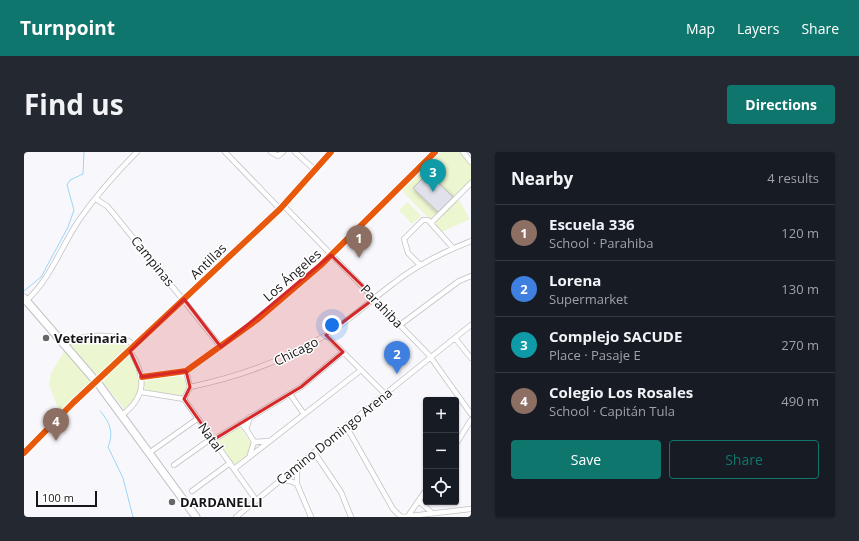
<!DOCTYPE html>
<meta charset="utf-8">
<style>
:root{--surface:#171b24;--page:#242831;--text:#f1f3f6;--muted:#9ea1a6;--line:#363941;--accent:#0f766e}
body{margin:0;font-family:"Open Sans",sans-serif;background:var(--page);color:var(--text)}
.controls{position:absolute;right:12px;bottom:12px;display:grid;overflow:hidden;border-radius:4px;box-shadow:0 1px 3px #0004}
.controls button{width:36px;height:36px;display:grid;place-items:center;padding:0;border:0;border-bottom:1px solid var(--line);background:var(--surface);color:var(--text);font:20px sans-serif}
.scale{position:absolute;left:12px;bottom:10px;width:61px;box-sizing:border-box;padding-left:4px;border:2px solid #17171a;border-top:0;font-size:11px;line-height:14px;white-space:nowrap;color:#17171a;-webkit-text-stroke:3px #fff;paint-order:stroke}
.you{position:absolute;left:308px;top:173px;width:14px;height:14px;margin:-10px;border:3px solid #fff;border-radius:50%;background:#1a73e8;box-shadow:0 0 0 6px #1a73e833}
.badge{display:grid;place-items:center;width:26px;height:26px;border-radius:50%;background:var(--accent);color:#fff;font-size:13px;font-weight:700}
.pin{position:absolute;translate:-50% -33px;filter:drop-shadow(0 1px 2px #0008)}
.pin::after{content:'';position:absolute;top:21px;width:14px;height:12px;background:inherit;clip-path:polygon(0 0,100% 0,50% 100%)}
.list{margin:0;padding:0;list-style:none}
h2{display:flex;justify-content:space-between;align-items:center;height:52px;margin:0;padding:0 16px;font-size:17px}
h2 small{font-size:13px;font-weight:400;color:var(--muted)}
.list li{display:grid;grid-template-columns:26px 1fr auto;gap:12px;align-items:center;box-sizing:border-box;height:56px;padding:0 16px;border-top:1px solid var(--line)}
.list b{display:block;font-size:15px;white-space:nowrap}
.list p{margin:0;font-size:13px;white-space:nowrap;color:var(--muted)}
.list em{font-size:13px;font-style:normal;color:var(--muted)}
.actions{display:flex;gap:8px;padding:12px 16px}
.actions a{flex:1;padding:9px 0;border:1px solid var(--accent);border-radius:4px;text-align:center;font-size:14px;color:var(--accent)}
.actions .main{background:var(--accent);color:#fff}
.icon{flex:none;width:22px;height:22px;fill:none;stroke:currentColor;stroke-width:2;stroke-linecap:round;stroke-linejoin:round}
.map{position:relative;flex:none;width:447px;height:365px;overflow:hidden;border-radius:4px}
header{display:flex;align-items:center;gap:24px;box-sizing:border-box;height:56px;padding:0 20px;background:var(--accent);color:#fff}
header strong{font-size:19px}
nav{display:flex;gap:22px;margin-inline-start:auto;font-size:14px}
.intro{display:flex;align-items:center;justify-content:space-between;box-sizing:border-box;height:96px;padding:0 24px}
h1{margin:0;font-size:28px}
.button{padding:10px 18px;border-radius:4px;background:var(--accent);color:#fff;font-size:14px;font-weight:700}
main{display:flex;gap:24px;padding:0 24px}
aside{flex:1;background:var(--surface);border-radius:4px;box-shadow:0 1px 3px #0004}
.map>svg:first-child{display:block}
.green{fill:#ecf6d0}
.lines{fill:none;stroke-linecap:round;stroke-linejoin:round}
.stream{stroke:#9cd4f7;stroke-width:1}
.building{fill:#e0e1ea;stroke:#bcbcbf;filter:url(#shadow)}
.minor-casing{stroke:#c1c2c4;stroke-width:6}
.secondary-casing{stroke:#c1c2c4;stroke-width:9}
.minor{stroke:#fefeff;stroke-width:4.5}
.secondary{stroke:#fefeff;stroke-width:7}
.cycleway-casing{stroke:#fff;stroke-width:8}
.cycleway{stroke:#e8590c;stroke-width:6}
.marked{fill:#d62828;fill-opacity:0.2;stroke:#d62828;stroke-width:3;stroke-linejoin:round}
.poi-dot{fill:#666669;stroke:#fff;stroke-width:1.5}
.labels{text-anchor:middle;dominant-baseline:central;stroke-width:3;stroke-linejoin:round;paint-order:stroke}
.street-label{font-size:13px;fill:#17171a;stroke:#fff}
.poi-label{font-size:13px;font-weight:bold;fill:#17171a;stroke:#fff;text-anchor:start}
</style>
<header>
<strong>Turnpoint</strong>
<nav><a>Map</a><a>Layers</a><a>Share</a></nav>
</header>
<div class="intro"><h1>Find us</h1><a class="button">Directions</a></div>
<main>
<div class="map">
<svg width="447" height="365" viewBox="0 0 447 365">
<defs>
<filter id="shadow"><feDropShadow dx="1.5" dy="2.5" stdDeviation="2" flood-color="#0004"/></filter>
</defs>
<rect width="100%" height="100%" fill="#f8f8fc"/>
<path class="green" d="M417,0H436L447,13V29L406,68L380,41L379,38Z
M434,46L446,67L418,80L411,72V69Z
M384,50L397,64L388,72L375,58Z
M73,183L94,192L108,194L75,224L64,215L45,193Z
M41,198L67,227V230L36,261L25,233L27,221Z
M104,204C110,206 111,211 113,216C118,232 115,248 101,258L79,230L84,223Z
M154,224L159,225L163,231V237L156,245L122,239L119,234L120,229L124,227Z
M215,274L231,297L211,313L193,288Z"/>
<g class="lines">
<path class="stream" d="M0,139L17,125L44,75L50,58L43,33L46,28L59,22L60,0
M76,259C86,270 90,281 84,295L99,326L109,365"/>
</g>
<path class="building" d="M404,21L429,45L414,60L389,36Z"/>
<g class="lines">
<g class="minor-casing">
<path id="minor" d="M201,0L256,57
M247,0L254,4L259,0
M271,0L291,18
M439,0L447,10
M72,47L83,54L89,61L197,195
M259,53L405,203L447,262
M407,71L447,31
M396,113L384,101L380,87L399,68H404L429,96
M1,150C26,128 37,95 55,68C72,44 92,21 113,0
M376,173L435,129L447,124
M302,183L361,242
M431,186L447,206
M41,193C54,181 99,180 111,194
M162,219L166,235L160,247L232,348
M118,225L162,219L234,167L297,113L411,0
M166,235C214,225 260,209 302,183C326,168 347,148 370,131C393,113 419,100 447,89
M117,240L160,247
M266,242L280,262
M98,263C123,244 122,224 106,199
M217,271L222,277L226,265
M322,274L369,357L377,365
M222,277L231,291
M189,288L277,235L319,200
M432,292L447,268
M290,300L317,340L327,365
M0,301L49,251L256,57L307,0
M125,301L173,267
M226,303L230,290L245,289
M150,313L188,286
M272,315L273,318V332L287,365
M210,317L337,218
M256,329H266L273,332
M168,339L206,311
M395,349L408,361
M384,364L402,338
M212,365L361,242L447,173
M377,365L447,357"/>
</g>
<g class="secondary-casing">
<path id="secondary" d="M0,146L76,234L172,365"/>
</g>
<use href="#minor" class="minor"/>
<use href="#secondary" class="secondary"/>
<g class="cycleway-casing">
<path id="cycleway" d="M118,225L162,219L234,167L297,113L411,0
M0,301L49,251L256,57L307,0"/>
</g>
<use href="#cycleway" class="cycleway"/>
</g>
<path class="marked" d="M307,103L351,146L302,183L319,200L277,235L189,288L160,247L166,235L162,219L118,225L106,199L160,147L197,195Z"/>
<g class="poi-dot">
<circle cx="22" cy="186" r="4"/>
<circle cx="148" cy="350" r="4"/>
</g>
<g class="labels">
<g class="street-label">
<text transform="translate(129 109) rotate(51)">Campinas</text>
<text transform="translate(184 109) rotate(-44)">Antillas</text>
<text transform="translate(268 123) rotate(-41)">Los Ángeles</text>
<text transform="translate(358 154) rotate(46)">Parahiba</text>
<text transform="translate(272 199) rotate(-27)">Chicago</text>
<text transform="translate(310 284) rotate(-39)">Camino Domingo Arena</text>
<text transform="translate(187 285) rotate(54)">Natal</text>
</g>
<g class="poi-label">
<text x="30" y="186">Veterinaria</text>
<text x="156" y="350">DARDANELLI</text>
</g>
</g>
</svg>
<div class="controls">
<button>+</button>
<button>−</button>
<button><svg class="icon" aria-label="locate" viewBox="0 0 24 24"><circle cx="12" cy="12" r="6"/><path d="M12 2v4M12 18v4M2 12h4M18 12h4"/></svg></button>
</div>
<div class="scale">100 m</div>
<div class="you"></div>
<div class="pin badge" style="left:335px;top:106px;background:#8d6e63">1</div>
<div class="pin badge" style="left:373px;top:222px;background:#3f7fe0">2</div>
<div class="pin badge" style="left:409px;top:40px;background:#0f9aa8">3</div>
<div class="pin badge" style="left:32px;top:289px;background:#8d6e63">4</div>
</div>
<aside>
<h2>Nearby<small>4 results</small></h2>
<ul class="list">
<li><span class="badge" style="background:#8d6e63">1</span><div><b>Escuela 336</b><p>School · Parahiba</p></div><em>120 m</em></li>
<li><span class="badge" style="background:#3f7fe0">2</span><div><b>Lorena</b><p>Supermarket</p></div><em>130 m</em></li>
<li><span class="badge" style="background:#0f9aa8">3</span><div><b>Complejo SACUDE</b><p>Place · Pasaje E</p></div><em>270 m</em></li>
<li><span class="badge" style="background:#8d6e63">4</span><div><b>Colegio Los Rosales</b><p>School · Capitán Tula</p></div><em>490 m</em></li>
</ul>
<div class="actions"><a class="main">Save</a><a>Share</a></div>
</aside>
</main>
